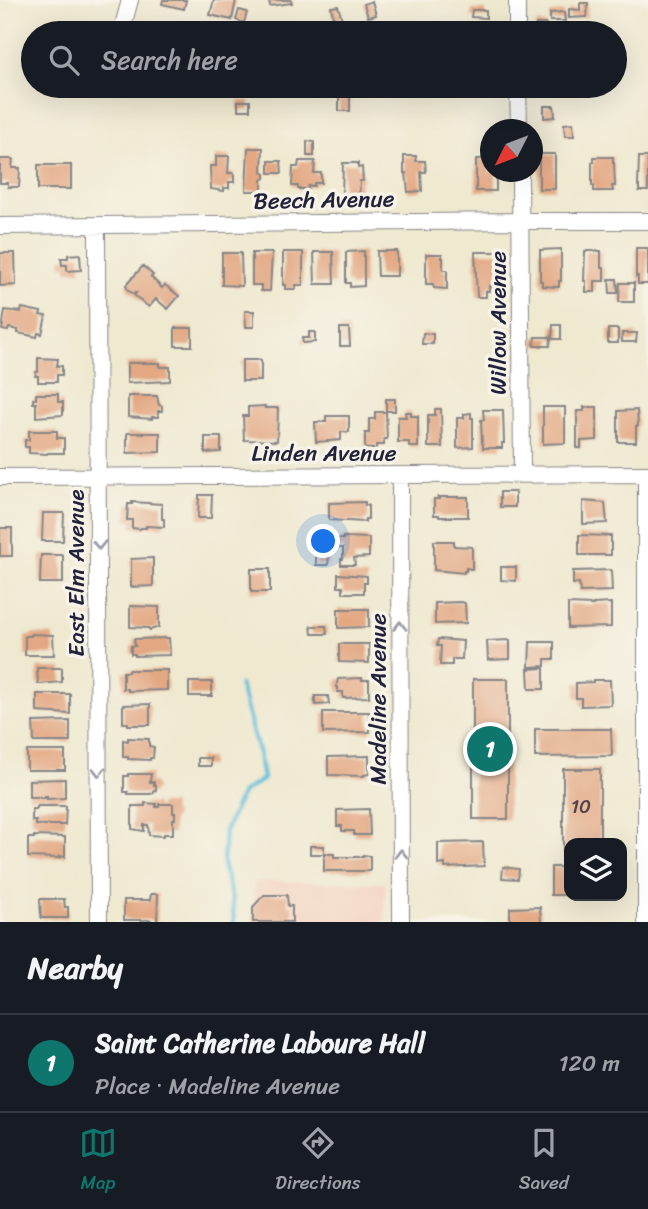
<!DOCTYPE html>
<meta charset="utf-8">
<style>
:root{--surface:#171b24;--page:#20242c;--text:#f1f3f6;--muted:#9ea1a6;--line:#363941;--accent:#0f766e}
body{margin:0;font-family:Sriracha,sans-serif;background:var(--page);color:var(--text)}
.controls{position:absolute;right:21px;bottom:21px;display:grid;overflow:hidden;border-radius:14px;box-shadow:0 7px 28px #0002}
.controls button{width:63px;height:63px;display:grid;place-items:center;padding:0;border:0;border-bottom:2px solid var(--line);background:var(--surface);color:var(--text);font:35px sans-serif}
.compass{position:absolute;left:480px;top:119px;width:63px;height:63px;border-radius:50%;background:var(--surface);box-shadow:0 7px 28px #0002;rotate:228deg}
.you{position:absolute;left:324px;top:542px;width:24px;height:24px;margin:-18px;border:5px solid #fff;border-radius:50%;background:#1a73e8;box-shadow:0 0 0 10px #1a73e833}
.badge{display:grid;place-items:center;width:46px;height:46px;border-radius:50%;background:var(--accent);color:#fff;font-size:23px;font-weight:700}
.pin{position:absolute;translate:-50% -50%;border:4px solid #fff;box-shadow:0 2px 7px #0006}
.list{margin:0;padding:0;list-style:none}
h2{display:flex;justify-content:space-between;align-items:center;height:91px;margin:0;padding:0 28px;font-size:30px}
h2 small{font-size:23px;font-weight:400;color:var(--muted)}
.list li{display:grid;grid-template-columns:46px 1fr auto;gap:21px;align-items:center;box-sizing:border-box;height:98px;padding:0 28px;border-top:2px solid var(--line)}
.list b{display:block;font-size:26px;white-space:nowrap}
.list p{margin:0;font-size:23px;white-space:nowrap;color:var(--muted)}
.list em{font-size:23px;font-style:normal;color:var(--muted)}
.icon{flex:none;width:38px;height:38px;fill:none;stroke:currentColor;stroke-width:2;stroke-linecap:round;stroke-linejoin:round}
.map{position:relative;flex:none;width:648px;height:922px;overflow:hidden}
.search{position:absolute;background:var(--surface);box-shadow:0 7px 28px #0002;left:21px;right:21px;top:21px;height:77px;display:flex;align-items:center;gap:18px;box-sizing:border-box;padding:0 24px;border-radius:38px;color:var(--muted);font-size:26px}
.sheet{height:189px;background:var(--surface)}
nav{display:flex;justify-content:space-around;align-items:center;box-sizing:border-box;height:98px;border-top:2px solid var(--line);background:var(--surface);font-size:19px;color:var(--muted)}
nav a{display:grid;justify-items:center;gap:4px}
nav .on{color:var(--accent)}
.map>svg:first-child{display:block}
.built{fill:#f4d3c0}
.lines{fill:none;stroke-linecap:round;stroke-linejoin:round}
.stream{stroke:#5bbdd9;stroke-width:4.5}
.building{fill:#e3a782}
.minor-casing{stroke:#888686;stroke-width:18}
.minor{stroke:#fff;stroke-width:16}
.oneway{stroke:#9c9ca7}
.labels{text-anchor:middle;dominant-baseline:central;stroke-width:7;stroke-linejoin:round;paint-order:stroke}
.number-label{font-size:19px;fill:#52434d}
.street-label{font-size:23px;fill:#22223b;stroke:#f7f3e8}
</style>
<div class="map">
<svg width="648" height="922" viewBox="0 0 648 922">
<rect width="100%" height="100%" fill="#f7f3e8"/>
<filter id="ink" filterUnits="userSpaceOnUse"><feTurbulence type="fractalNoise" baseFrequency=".0143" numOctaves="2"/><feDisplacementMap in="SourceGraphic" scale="14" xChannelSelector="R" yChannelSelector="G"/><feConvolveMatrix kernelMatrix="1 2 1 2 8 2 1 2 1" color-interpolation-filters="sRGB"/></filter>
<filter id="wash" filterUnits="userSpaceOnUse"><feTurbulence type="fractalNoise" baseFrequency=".00686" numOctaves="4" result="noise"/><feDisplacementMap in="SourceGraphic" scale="28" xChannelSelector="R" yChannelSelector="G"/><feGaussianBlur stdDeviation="1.57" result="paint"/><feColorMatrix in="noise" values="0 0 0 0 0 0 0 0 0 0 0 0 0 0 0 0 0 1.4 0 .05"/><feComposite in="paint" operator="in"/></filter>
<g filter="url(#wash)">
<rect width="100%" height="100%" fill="#efe9d0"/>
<path class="built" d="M254,881L385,883V922H254Z"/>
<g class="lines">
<path class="stream" d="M234,922L232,899L223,864L225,831L242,793L263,779L259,755L240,685"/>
</g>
<g id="blocks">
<path class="building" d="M163,0H186L184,9L162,4Z
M214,0H236L232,20L210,15Z
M269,0H291L292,3L270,6Z
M372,1L376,15L368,17L364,4Z
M580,3H588L587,17L569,18V9L580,10Z
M338,6L342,19L334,21L331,7Z
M239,10L247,12L244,23L236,20Z
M472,10H486V18L471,17Z
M564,12L565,21H550V13Z
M536,24H546V33H536Z
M153,86H174V92H153Z
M339,86H350V111H339Z
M238,101H250V110H238Z
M544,106H554L555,117L544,118Z
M573,123L574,136H565L564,124Z
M307,141L314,142V156H307Z
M248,148H263L262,172L265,174V178L262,180V191H246Z
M539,154H555V189H539Z
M216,156H229L228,173H234V182H229V188H224V191L211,189L210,166H216Z
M404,156H416V161H425L426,172H421L422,191L408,192L406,173H404Z
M594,157H613V163H614L615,186H612L613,191H594V186H592V162H594Z
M639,157H648V191H639V186H638Z
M0,159H13L12,168H20L19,187H8V183H0Z
M476,159H490V172H496V191H476Z
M269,161H281L282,173H269Z
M299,161H315L314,173H321V183H314V186H308V189H298V186H292L293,167H298Z
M343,163H358V168L362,167L363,181H360L359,196H342Z
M38,165H71V189H38Z
M636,248H648V284H638V276L636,277Z
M561,249V281H559V287L542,286V281H540V250Z
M364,251V286L350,287V283H346V252Z
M377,251H397V276H378Z
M585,251H601V268H604V281H595V292H586V281H584Z
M283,252H303V285H296V289H285V285H283Z
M314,252H333L334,284H315Z
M475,252H499V286H489V291H486V297H477Z
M0,253H15L16,285L0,286Z
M222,253H241L242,286L222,285Z
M252,253H272L270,291H261V285H252Z
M80,254L81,270L67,271V265H62L61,258H68V255Z
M426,254H442V258H443V270H447V289L434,288L433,284H426Z
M143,266L153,275L151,277L162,288L165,285L179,296L168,309L156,299L149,307L134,295L136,293H132L128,290L126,285Z
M609,279H617L618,293H610Z
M620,283H634V302H619Z
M22,308L41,312L40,315L46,316L42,334L38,333L37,337L18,333V330L9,328L8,331L2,330L5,310L21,312Z
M245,311H254V327H246Z
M553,325H561V339H552Z
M175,328H192V346H175Z
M340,328H349L350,346H340Z
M608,329H618V343H608Z
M309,332H315V342L303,343L302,338H309Z
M423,333L433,334V344H422Z
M622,333H637L636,342H622Z
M535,337H551L550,346H534Z
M38,358L58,359L57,366H62V375H57V382H38V376H35L36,372H38Z
M242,360H261V381H242Z
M127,363H160V367H170V381L127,383Z
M36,394H58V402H63V415L36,417V403H33V399H36Z
M128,396H157L159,405L162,406V411H158V417H152V419L128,417Z
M386,399H395V411H386Z
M265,406V408H278L277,441L244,440L243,416H248V407Z
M543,407H565V443L543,444Z
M584,407H597V440L581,441V448H577V411H584Z
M435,409H441L442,447H428V415H435Z
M483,410H503L504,443H502V448H483V444L482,443L481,420H484Z
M637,410L638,426H636V442H618V411Z
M375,412H386L387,439H384V445H376V449H365V433H369V419H375Z
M405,412H411V416H418V447H409V442H398V417H406Z
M471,413V418H473V447L457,448V418H464V414Z
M326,416H349V432H341V440L316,442L315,422H326Z
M29,431H57V438H64V453H48L47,454L29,453V447H25V440H29Z
M127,433H160V452L127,453Z
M205,437H221V452L205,453Z
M500,492H515V507H500Z
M199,495H212L211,518H198Z
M438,497H468V517H439V515H434V499H439Z
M583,501L605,503L607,523L583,524Z
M132,502L162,504V519H164V527L146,526V528H141L140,529L132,528V520H127L128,504H132Z
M365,502V505H368V519H365V522L329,520V503Z
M43,513H64L63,541H42Z
M0,528H12V556H0Z
M579,535L611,536V555H579Z
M343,537L369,538V557L354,558L355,565H341V559H343V548H338V539H343Z
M434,541H454V546L472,547V569L466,568V571H464V573L434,570Z
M41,555H63V583H40Z
M316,556H329L328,565H316Z
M153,558V586L131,587V559Z
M501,567H516V581L501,580Z
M251,569H270V592H251Z
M611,570L612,591L580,592L579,583L573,584V571Z
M338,574L367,576V583H364V593H343V587H338Z
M460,602L465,603L466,623L435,624V603Z
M611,603V627L568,628V604L593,605V604Z
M130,606L159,607V627L150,630L148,628L130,627Z
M338,609H369V627L338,628Z
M311,626H326L327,634H312Z
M31,634L53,635L54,655H25V636H31Z
M169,638L170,655L135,656V654H131V646H135L134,639Z
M438,639L463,641L462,659H452V665H440L441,646H437Z
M510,640V659L488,660L487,641Z
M530,642H554V659H545V666L529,667Z
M339,644H369V663L339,662Z
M37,668H62V682L38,684Z
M544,668V689H529L528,669Z
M128,670H167V690L128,691V689H123V672H128Z
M362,678V680H369V697L343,698V692H338V687H336L338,679Z
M473,679H508V819H473Z
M593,680H610L611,705L581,706V698H576V683L593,682Z
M189,682H212V696H189Z
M37,694H70V714L37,712Z
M315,696H328L329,704L316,705L315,703Z
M150,704V725H128V723H123V705Z
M323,712H369L370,732L323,733Z
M70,721V742H34L33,722Z
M535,729H611L612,756L535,757Z
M128,738L149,739V746L154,747L153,758H150V760L128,759V757H123V740L128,741Z
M27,751H65V770H27Z
M369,756V774L364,775V776L328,775V757Z
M198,758H211V766H198Z
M563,769H600V843H569V859H563Z
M128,774H151L150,782H154V785H156V791L154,790V793L150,794H128V792H124V776H128Z
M65,779V798L47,799V796H45V798H40V797H29V780Z
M145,803L156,804V807H159V804H173V813H175V819H173V834H164V836L149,835L148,825H144V831L132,829V806H145Z
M37,806H66L65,825H36V821H32V809H37Z
M369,809L370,835H354V831H342V826H337V810Z
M34,836L65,837V857L59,856V858L28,857V838H34Z
M483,842L484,866L445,868V864L438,865V843Z
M310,846H324V854H310Z
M324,854H334V857H363V855L370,856V871H324Z
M503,867L519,869L518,879L502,878Z
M551,867H569V895H551Z
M151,894H158L157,922H151V920H124V900H150Z
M264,895H287L288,906H292V922H253V907Z
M40,899H64L65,907H68V918H41Z
M540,907L541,922H510V908Z"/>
</g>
</g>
<g filter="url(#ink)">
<use href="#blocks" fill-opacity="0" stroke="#888686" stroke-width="2"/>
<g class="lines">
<g class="minor-casing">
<path id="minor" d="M517,0V33
M121,33L130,0
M518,86L519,130
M520,172L522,474
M97,225L99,922
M0,226L521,221H648
M646,474V922
M400,476L401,922
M0,477L648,474"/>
</g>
<use href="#minor" class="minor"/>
</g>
<defs><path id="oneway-chevron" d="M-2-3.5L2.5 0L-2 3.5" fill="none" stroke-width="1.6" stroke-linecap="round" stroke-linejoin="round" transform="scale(1.75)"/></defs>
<g class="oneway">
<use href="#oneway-chevron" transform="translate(99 545) rotate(90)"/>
<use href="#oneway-chevron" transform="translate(400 626) rotate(-90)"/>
<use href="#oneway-chevron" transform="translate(99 772) rotate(90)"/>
<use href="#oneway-chevron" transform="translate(401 854) rotate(-90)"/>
</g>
</g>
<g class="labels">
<g class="number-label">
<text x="581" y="806">10</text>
</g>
<g class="street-label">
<text transform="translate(324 200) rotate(-1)">Beech Avenue</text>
<text transform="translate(498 323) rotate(-90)">Willow Avenue</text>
<text x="324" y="453">Linden Avenue</text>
<text transform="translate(76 573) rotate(-90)">East Elm Avenue</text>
<text transform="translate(378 699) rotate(-90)">Madeline Avenue</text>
</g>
</g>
</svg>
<div class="controls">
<button><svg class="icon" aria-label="layers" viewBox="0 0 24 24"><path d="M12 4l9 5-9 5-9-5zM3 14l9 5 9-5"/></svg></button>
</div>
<svg class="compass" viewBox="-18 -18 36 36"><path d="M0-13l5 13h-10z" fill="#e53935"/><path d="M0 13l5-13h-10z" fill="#9ea1a6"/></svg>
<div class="you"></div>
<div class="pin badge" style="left:490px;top:749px">1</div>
<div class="search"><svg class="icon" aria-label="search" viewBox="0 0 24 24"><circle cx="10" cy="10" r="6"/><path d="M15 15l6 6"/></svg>Search here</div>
</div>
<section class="sheet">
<h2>Nearby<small></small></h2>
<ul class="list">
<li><span class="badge">1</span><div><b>Saint Catherine Laboure Hall</b><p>Place · Madeline Avenue</p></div><em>120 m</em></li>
</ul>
</section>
<nav>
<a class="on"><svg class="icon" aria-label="map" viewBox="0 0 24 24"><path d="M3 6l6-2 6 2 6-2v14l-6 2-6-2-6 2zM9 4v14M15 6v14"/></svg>Map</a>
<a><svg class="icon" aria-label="directions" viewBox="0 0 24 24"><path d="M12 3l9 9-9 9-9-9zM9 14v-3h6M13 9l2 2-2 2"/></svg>Directions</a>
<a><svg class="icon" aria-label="saved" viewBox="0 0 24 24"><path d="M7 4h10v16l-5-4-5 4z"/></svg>Saved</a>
</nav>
